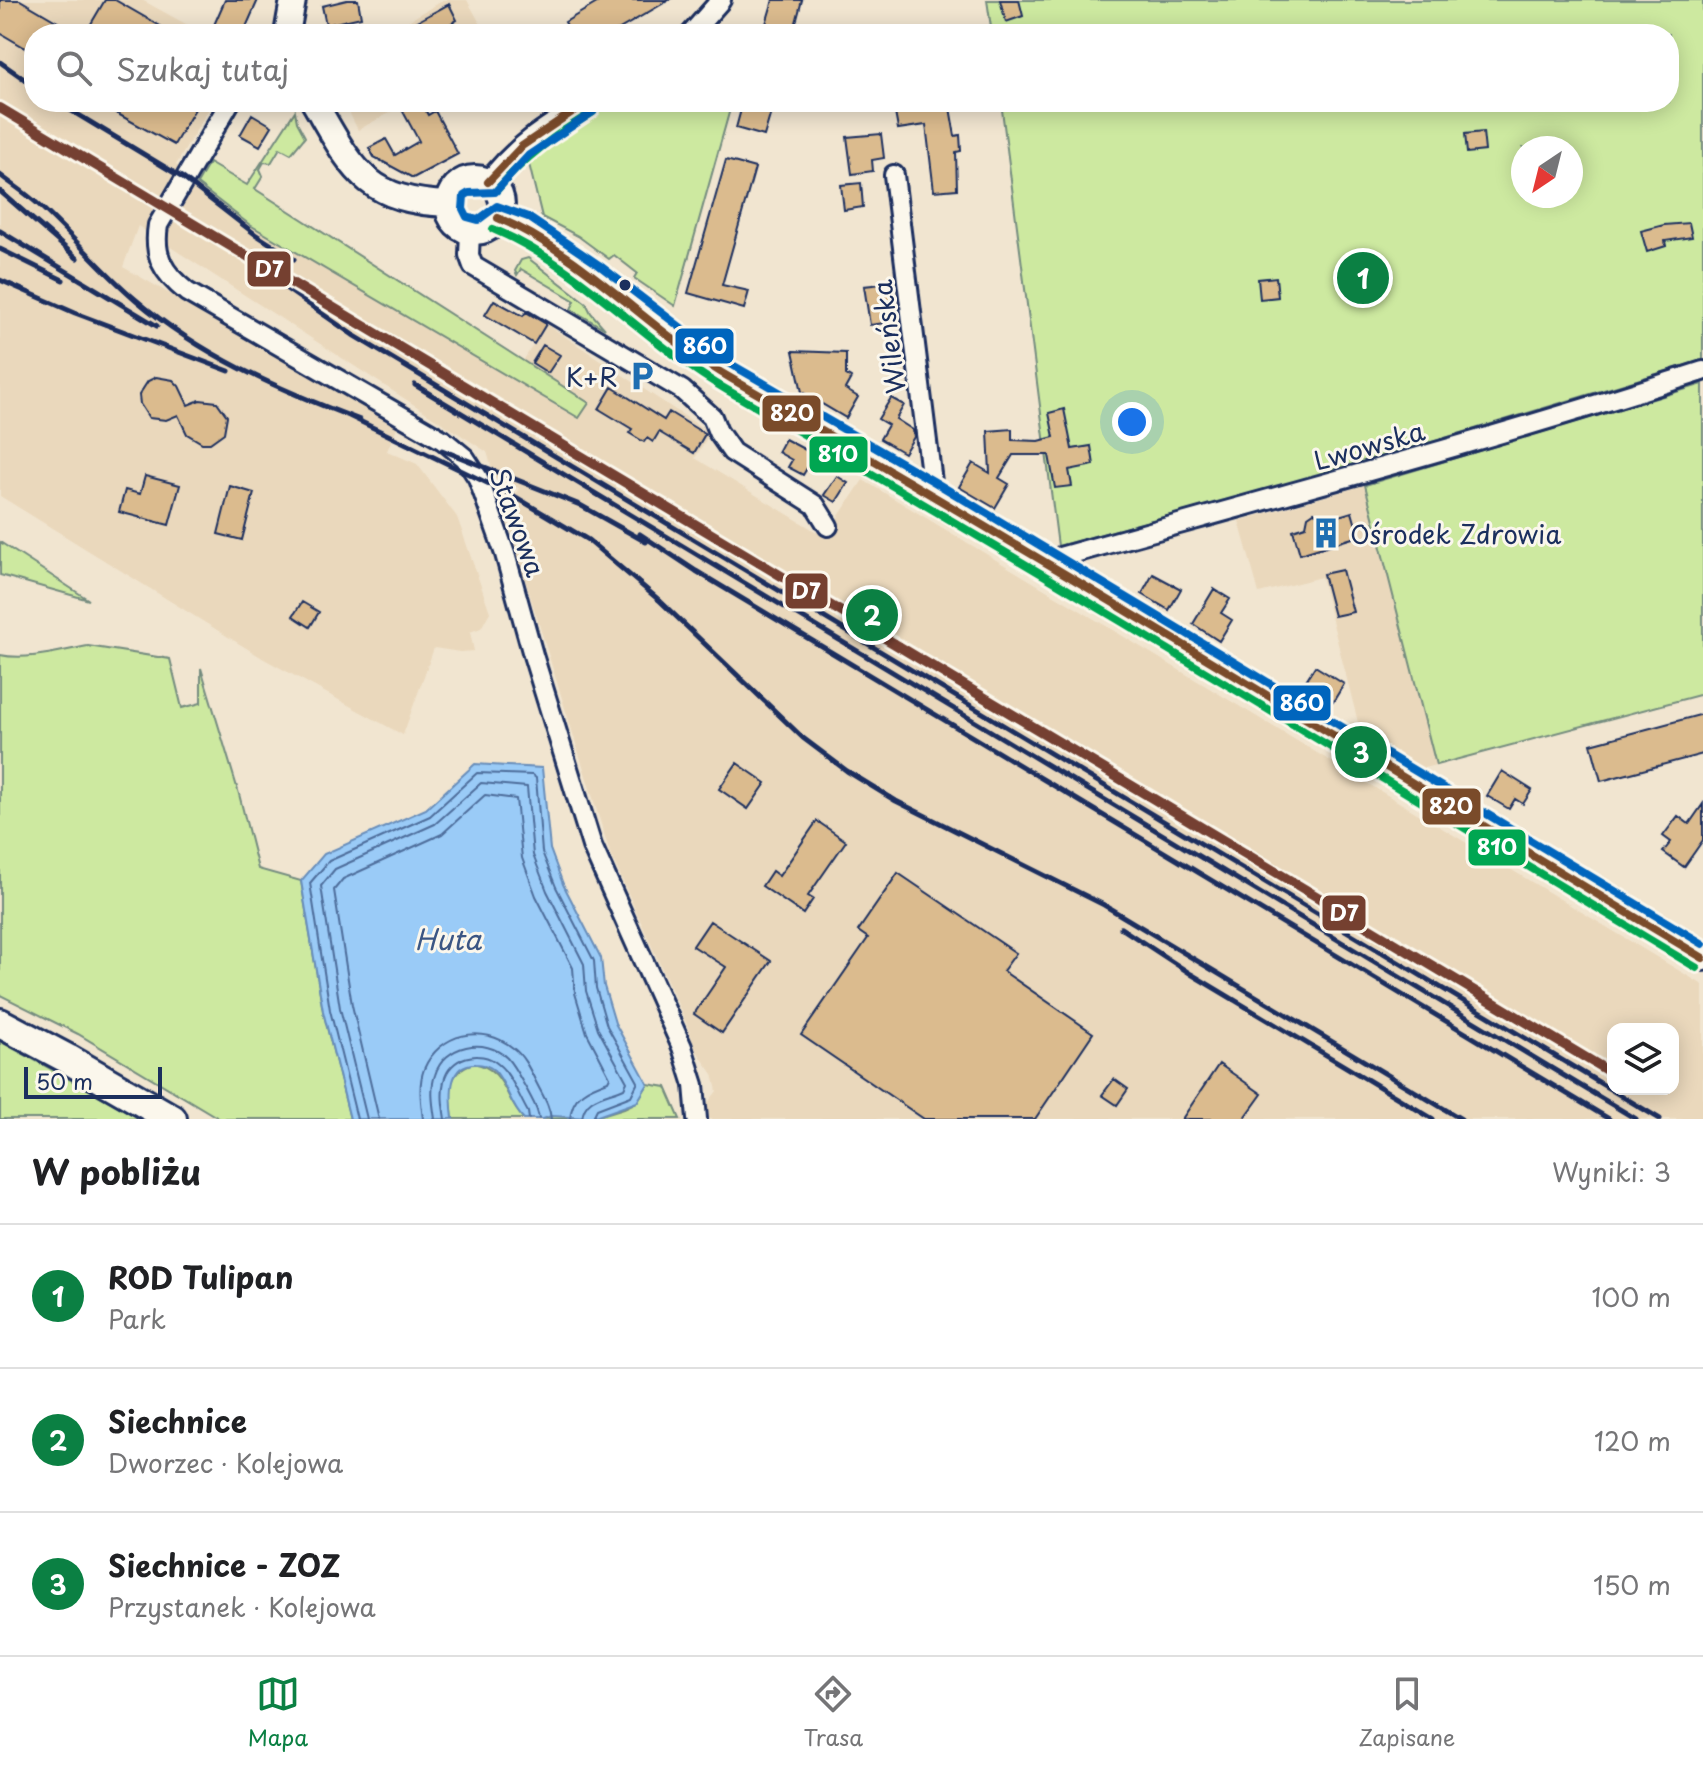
<!DOCTYPE html>
<html lang="pl">
<meta charset="utf-8">
<style>
:root{--surface:#fff;--page:#f2f2f2;--text:#202124;--muted:#757577;--line:#e0e0e0;--accent:#0b8043}
body{margin:0;font-family:"Playpen Sans",sans-serif;background:var(--page);color:var(--text)}
.controls{position:absolute;right:24px;bottom:24px;display:grid;overflow:hidden;border-radius:16px;box-shadow:0 4px 20px #0003}
.controls button{width:72px;height:72px;display:grid;place-items:center;padding:0;border:0;border-bottom:2px solid var(--line);background:var(--surface);color:var(--text);font:40px sans-serif}
.compass{position:absolute;left:1511px;top:136px;width:72px;height:72px;border-radius:50%;background:var(--surface);box-shadow:0 4px 20px #0003;rotate:215deg}
.scale{position:absolute;left:24px;bottom:20px;width:138px;box-sizing:border-box;padding-left:8px;border:4px solid #1b2f5e;border-top:0;font-size:22px;line-height:28px;white-space:nowrap;color:#1b2f5e;-webkit-text-stroke:6px #fbf7ec;paint-order:stroke}
.you{position:absolute;left:1132px;top:422px;width:28px;height:28px;margin:-20px;border:6px solid #fff;border-radius:50%;background:#1a73e8;box-shadow:0 0 0 12px #1a73e833}
.badge{display:grid;place-items:center;width:52px;height:52px;border-radius:50%;background:var(--accent);color:#fff;font-size:26px;font-weight:700}
.pin{position:absolute;translate:-50% -50%;border:4px solid #fff;box-shadow:0 2px 8px #0006}
.list{margin:0;padding:0;list-style:none}
h2{display:flex;justify-content:space-between;align-items:center;height:104px;margin:0;padding:0 32px;font-size:34px}
h2 small{font-size:26px;font-weight:400;color:var(--muted)}
.list li{display:grid;grid-template-columns:52px 1fr auto;gap:24px;align-items:center;box-sizing:border-box;height:144px;padding:0 32px;border-top:2px solid var(--line)}
.list b{display:block;font-size:30px;white-space:nowrap}
.list p{margin:0;font-size:26px;white-space:nowrap;color:var(--muted)}
.list em{font-size:26px;font-style:normal;color:var(--muted)}
.icon{flex:none;width:44px;height:44px;fill:none;stroke:currentColor;stroke-width:2;stroke-linecap:round;stroke-linejoin:round}
.map{position:relative;flex:none;width:1703px;height:1119px;overflow:hidden}
.search{position:absolute;background:var(--surface);box-shadow:0 4px 20px #0003;left:24px;right:24px;top:24px;height:88px;display:flex;align-items:center;gap:20px;box-sizing:border-box;padding:0 28px;border-radius:32px;color:var(--muted);font-size:30px}
.sheet{height:536px;background:var(--surface)}
nav{display:flex;justify-content:space-around;align-items:center;box-sizing:border-box;height:112px;border-top:2px solid var(--line);background:var(--surface);font-size:22px;color:var(--muted)}
nav a{display:grid;justify-items:center;gap:4px}
nav .on{color:var(--accent)}
.map>svg:first-child{display:block}
.built{fill:#ead8bc;fill-rule:evenodd}
.green{fill:#cde9a0;stroke:#748c7f;stroke-width:2;fill-rule:evenodd}
.water{fill:#9acbf7;stroke:#678dba;stroke-width:2}
.lines{fill:none;stroke-linecap:round;stroke-linejoin:round}
.shore{stroke:#4e6d9b;stroke-width:2}
.building{fill:#dbbb8e;stroke:#1b2f5e;stroke-width:2}
.street-casing{stroke:#1b2f5e;stroke-width:24}
.secondary-casing{stroke:#1b2f5e;stroke-width:30}
.primary-casing{stroke:#1b2f5e;stroke-width:34}
.street{stroke:#fbf7ec;stroke-width:18}
.secondary{stroke:#fbf7ec;stroke-width:24}
.primary{stroke:#fbf7ec;stroke-width:28}
.rail{stroke:#1b2f5e;stroke-width:5}
.bus-1-casing{stroke:#fbf7ec;stroke-width:14}
.bus-2-casing{stroke:#fbf7ec;stroke-width:14}
.bus-3-casing{stroke:#fbf7ec;stroke-width:14}
.bus-1{stroke:#7a4b2a;stroke-width:8}
.bus-2{stroke:#00a651;stroke-width:8}
.bus-3{stroke:#0065bd;stroke-width:8}
.rail-1-casing{stroke:#fbf7ec;stroke-width:16}
.rail-1{stroke:#754030;stroke-width:10}
.bus-dot{fill:#1b2f5e;stroke:#fbf7ec;stroke-width:3}
.labels{text-anchor:middle;dominant-baseline:central;stroke-width:6;stroke-linejoin:round;paint-order:stroke}
.street-label{font-size:26px;fill:#1b2f5e;stroke:#fbf7ec}
.poi-label{font-size:26px;fill:#1b2f5e;stroke:#fbf7ec;text-anchor:end}
.water-label{font-size:28px;font-style:italic;fill:#3b5684;stroke:#fbf7ec}
.line-badge{stroke:#fbf7ec;stroke-width:3}
.badge-label{font-size:22px;text-anchor:middle;font-weight:bold;fill:#fff}
</style>
<div class="map">
<svg width="1703" height="1119" viewBox="0 0 1703 1119">
<rect width="100%" height="100%" fill="#f1e5d0"/>
<filter id="ink" filterUnits="userSpaceOnUse"><feTurbulence type="fractalNoise" baseFrequency=".0125" numOctaves="2"/><feDisplacementMap in="SourceGraphic" scale="16" xChannelSelector="R" yChannelSelector="G"/><feConvolveMatrix kernelMatrix="1 2 1 2 8 2 1 2 1" color-interpolation-filters="sRGB"/></filter>
<g filter="url(#ink)">
<path class="built" d="M0,0H142L204,34H34V102H213L176,165L197,179L207,161L523,361L546,324L710,433L695,458L825,537L863,480L1703,985V1119H709L707,1104L717,1091L713,1074L696,1050L687,1025L610,853L519,560L507,511L519,488L495,478L487,452L138,226L123,267L398,425L387,451L417,464L457,517L490,612L481,628L470,632L474,651L460,652L434,648L403,735L264,659L0,496ZM1613,1029H1673V1089H1613Z
M444,0H467L486,34H386Z
M344,102H409L358,130Z
M1365,485L1436,765L1419,769L1361,734L1321,577L1259,593L1239,521Z"/>
<path class="green" d="M987,0H1703V360L1352,466L1058,546L1001,102H1669V34H992ZM1523,148H1571V196H1523Z
M605,102H732L675,306L634,278L637,273L614,255L609,259L578,236L542,217L529,164L542,146Z
M295,111L297,122L305,137L291,154L280,148L271,163L264,162L260,169L263,176L255,189L589,403L579,418L250,225L197,184L209,163L247,185Z
M528,258L586,303L591,313L605,329L571,309L575,301L521,269L517,275L515,271L521,260Z
M1703,384V694L1436,765L1365,485Z
M0,542L89,600L0,575Z
M88,646L170,659L182,708L201,703V668L239,794L258,869L301,881L323,1011L350,1119H220L78,1034L0,995V655C27,661 61,651 88,646Z
M0,1041L142,1119H0Z
M473,1063C507,1069 503,1098 524,1119H453C450,1094 445,1073 473,1063Z
M648,1084L666,1087L680,1119H543L550,1116L592,1118L624,1108L637,1102Z"/>
<path class="water" d="M475,764L542,768L550,849L563,884L601,958L604,986L615,1023L648,1084L637,1102L592,1118L551,1116L543,1119H524C510,1106 507,1083 494,1070C489,1066 482,1064 476,1064C446,1063 451,1099 453,1119H350L323,1011L301,881L324,854L426,809Z"/>
<g class="lines">
<path class="shore" d="M357,1119L330,1010L310,883L329,861L430,816L477,773L532,775L536,778L542,852L556,887L594,961L596,988L607,1026L638,1082L631,1096L597,1109L592,1119
M367,1119L340,1008L321,886L335,869L435,824L481,783L527,787L533,855L547,891L584,964L586,991L598,1029L627,1082L624,1088C606,1096 584,1096 582,1119
M379,1119L352,1005L334,890L343,879L442,834L485,795L516,799L522,858L536,896L573,968L575,993L587,1033L610,1077L608,1081C588,1088 572,1094 570,1119
M423,1119C421,1103 418,1085 424,1069C439,1033 483,1023 513,1048C524,1056 531,1072 537,1084C543,1096 550,1106 551,1119
M435,1119C433,1105 430,1089 435,1075C444,1045 485,1036 507,1058C515,1067 521,1080 527,1090C532,1100 538,1108 539,1119
M445,1119C443,1106 441,1094 444,1081C449,1057 480,1048 498,1064C512,1075 519,1097 528,1112L529,1119"/>
</g>
<path class="building" d="M0,0H20L78,34H34V53L0,33Z
M105,0H115L174,34H85Z
M225,0H258L243,34H210Z
M347,0H358L361,17L326,25L322,6Z
M602,0H669L611,34H572L565,22Z
M773,0H802L793,34H763Z
M1000,0H1019L1023,16L1006,22Z
M449,4L457,20L432,34H394Z
M96,102H199L174,145Z
M409,102H421L428,115L435,111L458,154L413,178L374,157L369,148L386,139L395,155L419,141L400,106Z
M743,102H774L764,136L736,128Z
M893,102H949L955,136L960,135L961,151L956,152L957,189L934,191L926,125L898,129Z
M252,114L272,126L260,146L240,135Z
M1483,132L1485,151L1467,153L1465,134Z
M881,134L884,158L872,160L873,171L852,174L847,137Z
M726,160L755,168L722,285L749,291L744,309L688,293Z
M861,183L863,207L844,210L841,185Z
M1689,223L1692,237L1665,241L1666,246L1647,252L1641,231L1664,225Z
M1276,277L1278,297L1260,299L1258,279Z
M891,283L894,302L898,306L885,323L870,325L864,286Z
M494,300L523,316L526,312L546,324L534,344L485,315Z
M543,345L560,355L548,373L532,363Z
M793,351L846,353V375L851,378L845,389L858,397L846,418L802,392Z
M156,377L173,380L179,386L188,405L200,400L217,402L227,416L224,433L210,443H202L187,434L178,415L166,420L149,418L140,404L139,395L148,381Z
M612,387L664,420L669,412L705,434L694,453L659,432L653,442L647,438L644,442L629,433L632,429L599,409Z
M891,398L904,405L896,419L913,430L914,437L904,453L880,439L888,425L878,419Z
M1064,409L1072,449L1091,446L1094,465L1069,470L1072,486L1055,488L1049,455H1013L999,478L1009,484L995,508L959,487L973,463L990,473L988,431L1012,429V440L1039,441L1054,437L1049,413Z
M785,439L815,455L803,475L788,467L792,460L778,452Z
M145,476L180,485L169,525L119,512L125,490L140,494Z
M837,476L848,483L836,502L824,495Z
M230,486L254,493L242,540L218,534Z
M1314,512L1329,519L1352,512L1359,536L1300,554L1293,530L1306,526L1308,516Z
M1342,570L1353,612L1334,616L1323,574Z
M1153,574L1181,589L1169,610L1142,594Z
M1214,589L1230,599L1221,613L1232,620L1219,641L1193,624Z
M302,602L319,612L310,627L293,616Z
M1315,666L1344,684L1333,702L1303,685Z
M1703,714V754L1601,781L1591,744Z
M737,763L766,783L748,809L719,789Z
M1502,771L1532,790L1523,804L1515,799L1509,809L1487,796Z
M1703,804V840L1684,867L1663,852L1671,842L1663,836L1678,816L1689,824Z
M817,821L846,841L808,896L813,899L803,914L762,886L772,871L779,876Z
M898,873L1016,953L1003,971L1093,1033L1035,1119H924L801,1035L868,938L858,931Z
M710,921L771,961L722,1033L694,1014L726,967L693,946Z
M1219,1064L1262,1094L1244,1119H1182Z
M1114,1079L1128,1089L1117,1105L1102,1095Z"/>
<g class="lines">
<g class="street-casing">
<path id="street" d="M691,34L721,0
M230,102L158,225C153,256 163,273 187,292L443,440L465,458L478,478L505,554L533,655L592,846L682,1047L694,1085L697,1119
M894,175L932,482L927,491
M488,182C517,144 547,126 587,102
M470,232L469,255L473,266L682,390L712,417L718,432L732,452L815,505L828,526
M1049,565L1060,557C1275,497 1490,440 1703,371"/>
</g>
<g class="secondary-casing">
<path id="secondary" d="M287,34L293,0
M314,102C352,167 364,201 448,204
M448 205a27 27 0 1 1 54 0a27 27 0 1 1-54 0Z
M498,218L522,228L592,275L715,369L927,491L1703,958"/>
</g>
<g class="primary-casing">
<path id="primary" d="M0,1023L68,1059L172,1119"/>
</g>
<use href="#street" class="street"/>
<use href="#secondary" class="secondary"/>
<use href="#primary" class="primary"/>
<path class="rail" d="M0,62L34,86
M57,102L183,178L255,234L294,259
M0,175C13,185 27,194 39,205C72,235 101,270 135,299C200,355 280,390 360,420
M0,191L77,258
M193,224L353,335L1660,1119
M0,231L157,326
M0,249L63,280
M0,280L75,313L229,371
M415,385L1636,1119
M349,416L514,496L588,540L659,600L803,738L847,771L896,801L1104,905L1461,1119
M442,450L580,505L646,542
M640,534L696,571L1609,1119
M1121,928L1191,974L1433,1119"/>
<g class="bus-1-casing">
<path id="bus-1" d="M488,182L522,146L587,102
M498,218C586,255 650,332 732,379C1059,567 1380,764 1703,958"/>
</g>
<g class="bus-2-casing">
<path id="bus-2" d="M497,190C524,157 557,134 593,112
M493,229C581,266 645,343 727,390C1053,577 1374,774 1697,968"/>
</g>
<g class="bus-3-casing">
<path id="bus-3" d="M593,112L529,155L495,192L469,193L464,196L463,209L467,217L478,220L497,206L528,217L599,265L722,359L933,481L1703,944"/>
</g>
<use href="#bus-1" class="bus-1"/>
<use href="#bus-2" class="bus-2"/>
<use href="#bus-3" class="bus-3"/>
<g class="rail-1-casing">
<path id="rail-1" d="M0,108L1613,1074"/>
</g>
<use href="#rail-1" class="rail-1"/>
</g>
</g>
<defs>
<g id="parking-bare" transform="scale(2.4)"><path d="M-3.5-5.5H1a3.5 3.5 0 0 1 0 7H-1V5.5H-3.5ZM-1-3.4V-.6H.8a1.4 1.4 0 0 0 0-2.8Z" fill="#1f6fb2" stroke="#fbf7ec" stroke-width="2.5" paint-order="stroke"/></g>
<g id="building-bare" transform="scale(2.4)"><path d="M-4-6H4V6H1V3H-1V6H-4ZM-2.5-4.3h1.7v1.8h-1.7ZM.8-4.3h1.7v1.8H.8ZM-2.5-1h1.7V.8h-1.7ZM.8-1h1.7V.8H.8Z" fill="#1f6fb2" stroke="#fbf7ec" stroke-width="2.5" paint-order="stroke"/></g>
</defs>
<g fill-rule="evenodd">
<use href="#parking-bare" x="642" y="376"/>
<use href="#building-bare" x="1326" y="533"/>
</g>
<circle class="bus-dot" cx="625" cy="285" r="7"/>
<g class="labels">
<g class="street-label">
<text transform="translate(888 337) rotate(-97)">Wileńska</text>
<text transform="translate(1369 445) rotate(-16)">Lwowska</text>
<text transform="translate(518 522) rotate(70)">Stawowa</text>
</g>
<g class="poi-label">
<text x="618" y="376">K+R</text>
<text x="1350" y="533" text-anchor="start">Ośrodek Zdrowia</text>
</g>
<g class="water-label">
<text x="448" y="938">Huta</text>
</g>
</g>
<g class="line-badge">
<rect x="246" y="250" width="46" height="38" rx="8" fill="#754030"/>
<rect x="674" y="327" width="61" height="38" rx="8" fill="#0065bd"/>
<rect x="761" y="394" width="61" height="39" rx="8" fill="#7a4b2a"/>
<rect x="808" y="435" width="61" height="39" rx="8" fill="#00a651"/>
<rect x="784" y="572" width="45" height="38" rx="8" fill="#754030"/>
<rect x="1272" y="684" width="60" height="38" rx="8" fill="#0065bd"/>
<rect x="1421" y="787" width="61" height="39" rx="8" fill="#7a4b2a"/>
<rect x="1467" y="828" width="60" height="39" rx="8" fill="#00a651"/>
<rect x="1321" y="894" width="46" height="38" rx="8" fill="#754030"/>
</g>
<g class="badge-label">
<text x="269" y="277">D7</text>
<text x="705" y="354">860</text>
<text x="792" y="421">820</text>
<text x="838" y="462">810</text>
<text x="806" y="599">D7</text>
<text x="1302" y="711">860</text>
<text x="1451" y="814">820</text>
<text x="1497" y="855">810</text>
<text x="1344" y="921">D7</text>
</g>
</svg>
<div class="controls">
<button><svg class="icon" aria-label="layers" viewBox="0 0 24 24"><path d="M12 4l9 5-9 5-9-5zM3 14l9 5 9-5"/></svg></button>
</div>
<svg class="compass" viewBox="-18 -18 36 36"><path d="M0-13l5 13h-10z" fill="#e53935"/><path d="M0 13l5-13h-10z" fill="#757577"/></svg>
<div class="scale">50 m</div>
<div class="you"></div>
<div class="pin badge" style="left:1363px;top:278px">1</div>
<div class="pin badge" style="left:872px;top:615px">2</div>
<div class="pin badge" style="left:1361px;top:752px">3</div>
<div class="search"><svg class="icon" aria-label="search" viewBox="0 0 24 24"><circle cx="10" cy="10" r="6"/><path d="M15 15l6 6"/></svg>Szukaj tutaj</div>
</div>
<section class="sheet">
<h2>W pobliżu<small>Wyniki: 3</small></h2>
<ul class="list">
<li><span class="badge">1</span><div><b>ROD Tulipan</b><p>Park</p></div><em>100 m</em></li>
<li><span class="badge">2</span><div><b>Siechnice</b><p>Dworzec · Kolejowa</p></div><em>120 m</em></li>
<li><span class="badge">3</span><div><b>Siechnice - ZOZ</b><p>Przystanek · Kolejowa</p></div><em>150 m</em></li>
</ul>
</section>
<nav>
<a class="on"><svg class="icon" aria-label="map" viewBox="0 0 24 24"><path d="M3 6l6-2 6 2 6-2v14l-6 2-6-2-6 2zM9 4v14M15 6v14"/></svg>Mapa</a>
<a><svg class="icon" aria-label="directions" viewBox="0 0 24 24"><path d="M12 3l9 9-9 9-9-9zM9 14v-3h6M13 9l2 2-2 2"/></svg>Trasa</a>
<a><svg class="icon" aria-label="saved" viewBox="0 0 24 24"><path d="M7 4h10v16l-5-4-5 4z"/></svg>Zapisane</a>
</nav>
